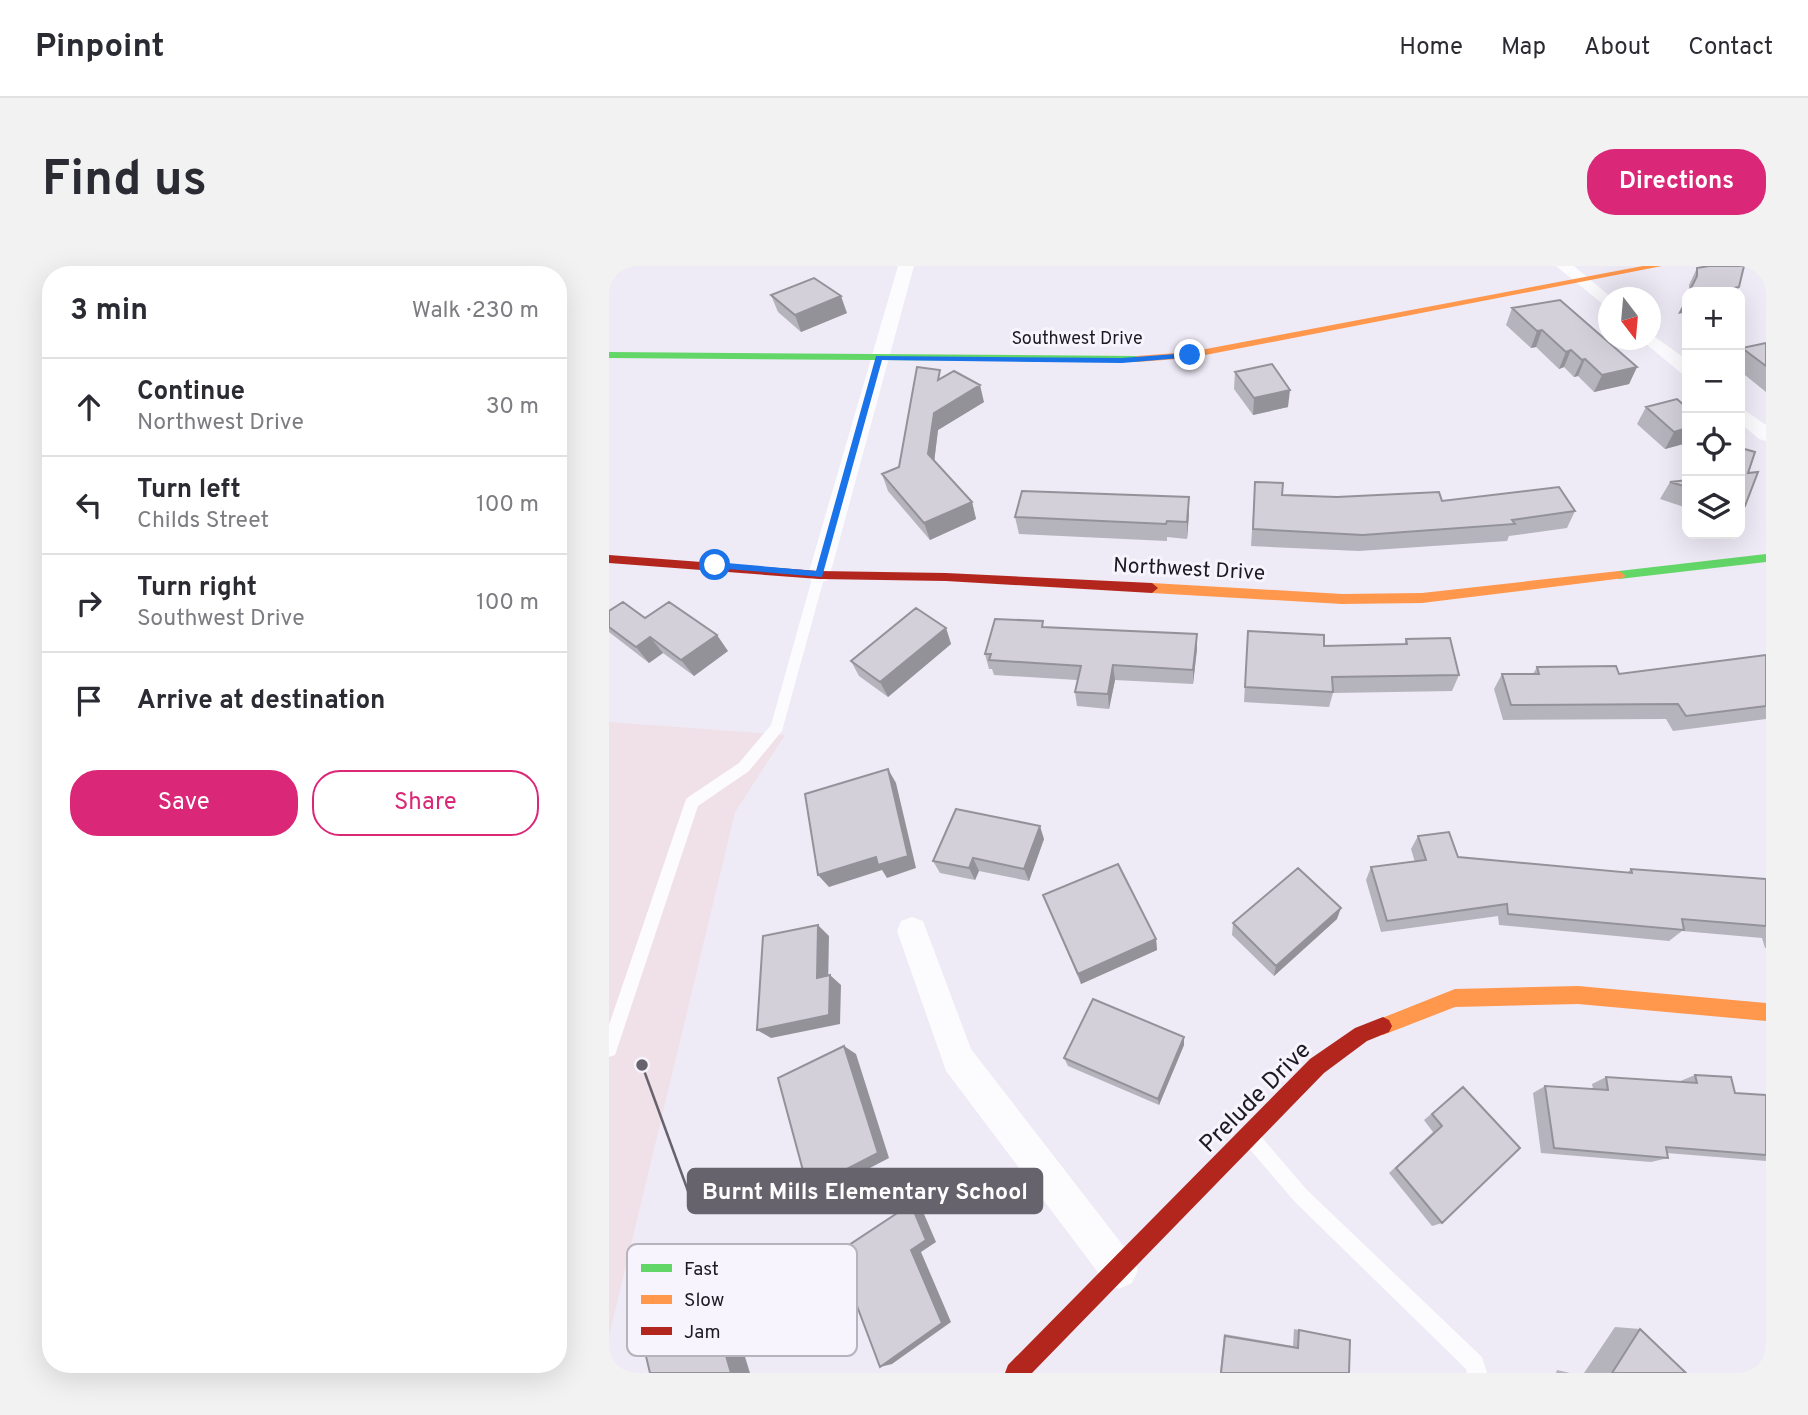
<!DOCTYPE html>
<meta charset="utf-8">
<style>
:root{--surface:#fff;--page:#f2f2f3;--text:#2b2b33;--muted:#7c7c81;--line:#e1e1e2;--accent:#db2777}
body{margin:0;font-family:Overpass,sans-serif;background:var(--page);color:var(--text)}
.controls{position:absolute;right:21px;top:21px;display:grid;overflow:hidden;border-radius:14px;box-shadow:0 7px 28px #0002}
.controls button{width:63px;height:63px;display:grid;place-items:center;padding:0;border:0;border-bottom:2px solid var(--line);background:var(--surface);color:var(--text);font:35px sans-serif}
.compass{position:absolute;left:989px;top:21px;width:63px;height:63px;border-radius:50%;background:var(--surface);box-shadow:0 7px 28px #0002;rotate:164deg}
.stop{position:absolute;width:21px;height:21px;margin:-16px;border:5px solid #1a73e8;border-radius:50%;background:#fff}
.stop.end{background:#1a73e8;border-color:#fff;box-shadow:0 2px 7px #0008}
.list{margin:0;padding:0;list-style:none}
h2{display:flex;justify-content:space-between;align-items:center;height:91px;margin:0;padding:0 28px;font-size:30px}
h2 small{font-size:23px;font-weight:400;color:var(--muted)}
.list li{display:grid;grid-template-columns:46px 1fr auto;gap:21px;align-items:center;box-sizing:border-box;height:98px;padding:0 28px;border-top:2px solid var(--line)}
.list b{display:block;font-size:26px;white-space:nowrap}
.list p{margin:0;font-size:23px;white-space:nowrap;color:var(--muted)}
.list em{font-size:23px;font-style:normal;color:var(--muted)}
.actions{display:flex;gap:14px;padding:21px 28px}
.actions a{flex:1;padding:16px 0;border:2px solid var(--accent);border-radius:28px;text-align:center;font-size:24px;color:var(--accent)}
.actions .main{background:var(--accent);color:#fff}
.icon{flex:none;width:38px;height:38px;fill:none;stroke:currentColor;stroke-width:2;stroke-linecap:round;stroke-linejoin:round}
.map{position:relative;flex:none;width:1157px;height:1107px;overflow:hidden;border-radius:28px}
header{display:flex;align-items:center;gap:42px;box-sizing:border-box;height:98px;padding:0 35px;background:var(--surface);border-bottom:2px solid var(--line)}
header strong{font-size:33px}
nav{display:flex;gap:38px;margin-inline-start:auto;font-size:24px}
.intro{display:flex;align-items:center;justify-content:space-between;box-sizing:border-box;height:168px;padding:0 42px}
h1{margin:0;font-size:49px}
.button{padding:18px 32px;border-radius:28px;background:var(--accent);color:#fff;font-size:24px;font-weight:700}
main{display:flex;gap:42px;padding:0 42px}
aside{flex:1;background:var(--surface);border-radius:28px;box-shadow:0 7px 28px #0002}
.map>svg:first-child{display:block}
.industrial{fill:#f0e0e8}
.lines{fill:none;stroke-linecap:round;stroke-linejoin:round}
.lane{fill:#fcfcfe;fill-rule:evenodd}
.street{fill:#fcfcfe;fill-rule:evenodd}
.fast{fill:#63d668;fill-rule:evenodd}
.slow{fill:#ff974d;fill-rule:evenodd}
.jam{fill:#b3261e;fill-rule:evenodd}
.wall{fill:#b5b3bb}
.shaded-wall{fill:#949299}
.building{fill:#d3d0da;stroke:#949299;stroke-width:2}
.route{fill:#1a73e8}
.labels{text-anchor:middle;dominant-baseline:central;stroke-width:6;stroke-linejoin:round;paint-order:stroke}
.far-street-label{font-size:18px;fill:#1d1a22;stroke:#f7f4fd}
.street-label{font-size:21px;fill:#1d1a22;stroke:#f7f4fd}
.near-street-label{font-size:24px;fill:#1d1a22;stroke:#f7f4fd}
.key{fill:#f7f4fd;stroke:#b6b3bb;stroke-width:2}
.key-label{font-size:19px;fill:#1d1a22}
.leader{fill:none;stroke:#66636c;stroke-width:2.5}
.callout-dot{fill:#66636c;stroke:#f7f4fd;stroke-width:2.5}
.callout{fill:#66636c;stroke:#66636c;stroke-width:2.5}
.callout-label{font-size:23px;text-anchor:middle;font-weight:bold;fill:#fff}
</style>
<header>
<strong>Pinpoint</strong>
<nav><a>Home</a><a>Map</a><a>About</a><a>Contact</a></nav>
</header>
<div class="intro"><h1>Find us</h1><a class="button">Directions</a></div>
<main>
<aside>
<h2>3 min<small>Walk · 230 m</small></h2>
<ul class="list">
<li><svg class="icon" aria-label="ahead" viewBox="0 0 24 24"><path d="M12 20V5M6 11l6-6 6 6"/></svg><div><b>Continue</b><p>Northwest Drive</p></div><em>30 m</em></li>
<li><svg class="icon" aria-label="left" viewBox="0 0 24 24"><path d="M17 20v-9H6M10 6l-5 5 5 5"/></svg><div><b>Turn left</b><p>Childs Street</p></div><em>100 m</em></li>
<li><svg class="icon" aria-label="right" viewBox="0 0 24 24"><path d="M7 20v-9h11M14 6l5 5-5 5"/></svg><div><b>Turn right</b><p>Southwest Drive</p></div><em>100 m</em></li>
<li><svg class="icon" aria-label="arrive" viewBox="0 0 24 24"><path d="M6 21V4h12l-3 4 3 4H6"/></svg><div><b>Arrive at destination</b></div></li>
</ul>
<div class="actions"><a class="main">Save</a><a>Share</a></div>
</aside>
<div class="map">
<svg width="1157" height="1107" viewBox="0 0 1157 1107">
<rect width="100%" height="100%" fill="#eeeaf6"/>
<path class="industrial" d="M0,456L176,469L126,546L0,1070Z"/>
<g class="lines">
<path class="lane" d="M210,305L216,309L173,465L140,505L89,540L6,789L0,791V759L76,536L78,532L130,497L162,459L204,309Z
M643,864L649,867L698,924L873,1091L878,1107H858L857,1103L686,936L637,879L634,873L637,867Z"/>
<path class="street" d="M289,0H305L221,309L218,315H202L199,309Z
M947,0H965L1003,32H1000V43Z
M1042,68L1078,94V108L1072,107L1036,77L1033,74H1042Z
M1131,141L1157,159V175L1150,173L1131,157Z
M303,651L314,655L362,783L523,991L529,1004L523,1017L510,1023L497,1017L337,805L288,665L292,655Z"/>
<path class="fast" d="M0,86L528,90L533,93L528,96L0,92Z
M1157,288V296L1010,313L1004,309L1010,305Z"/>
<path class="slow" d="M1034,0H1053L581,92L528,96L523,93L528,90L581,86Z
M1010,305L1016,309L1015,312L813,337L733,338L543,327L537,322L543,317L733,328L813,327Z
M969,720L1157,737V755L969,738L846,741L774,769L768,766L765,760L768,754L846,723Z"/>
<path class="jam" d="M0,289L210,305L337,307L543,317L549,322L543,327L337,315L210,313L0,297Z
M774,751L780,754L783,760L780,766L758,775L715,807L423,1107H396L399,1099L701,793L746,762Z"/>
</g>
<path class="wall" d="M1088,2L1130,21L1127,26H1080V19Z
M162,29L238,47L192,66L169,46Z
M903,42L1028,101L1020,118L985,126L969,110L965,111L955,101L950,103L927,81L922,82L897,59Z
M1157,77V126L1131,105V87L1133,82Z
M626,106L679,141L644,149L625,123Z
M333,112L375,136L329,164L325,196L363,236L367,253L321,274L279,225L273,208L290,201Z
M1037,141L1078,177L1056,183L1028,158Z
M1131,178L1132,182L1136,240L1131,247Z
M1078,214V242L1051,233L1061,216Z
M646,216L673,229L833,235L966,245L958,262L900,270L898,275L750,285L642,280Z
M580,231V248L578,273L558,271V275L410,268L406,251Z
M0,345L36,352L119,385L85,410L54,387L40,397L0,366Z
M435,361L588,383L584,418L506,414L500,443L468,440L466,426L468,414L385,409L383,403H380L376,388Z
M337,362L342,378L279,431L250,410L242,395Z
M639,365L715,380L795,379L797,373L850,409L843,425L724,427L720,441L635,436Z
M1157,389V453L1064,465L1057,453L894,454L885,423L893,408H924L928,401L1010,408Z
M809,570L849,591L1018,607L1022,603L1157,613V682H1156L1153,672L1073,665L1060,675L890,659L889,650L772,666L757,614L762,601L806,596L802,583Z
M435,573L420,615L370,605L366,614L331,607L324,595Z
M434,629L547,673L548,684L472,718Z
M728,653L665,710L623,669L624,657Z
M575,771V779L550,839L459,800L455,792Z
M1086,809L1126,827L1157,829V895L1058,887L1059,892L1042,896L932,887L924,827L936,820L984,823L983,818L997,811L1069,816Z
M854,821L833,957L823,960L780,907L824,866L815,854Z
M1006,1061L1031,1063L1077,1107H975Z
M685,1063L741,1074L740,1107H611L615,1068L684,1080Z
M1157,1089V1107H1149Z
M948,1104L961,1107H947Z"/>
<path class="shaded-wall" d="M1130,21L1127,26H1101Z
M232,30L238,47L192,66L186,49Z
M1078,31V46L1069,48Z
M933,64L927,81L922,82L928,65Z
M962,84L955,101L950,103L957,86Z
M976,93L969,110L965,111L973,94Z
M1028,101L1020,118L985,126L993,109Z
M371,119L375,136L329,164L324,205L319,188L325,147Z
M681,124L679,141L644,149L645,132Z
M1078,162V177L1056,183L1065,166Z
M580,231V248L578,273V256Z
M363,236L367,253L321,274L315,257Z
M337,362L342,378L279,431L271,416Z
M588,368V383L584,418V404Z
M108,369L119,385L85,410L72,394Z
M41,371L54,387L40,397L27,381Z
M504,399L506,414L500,443L499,428Z
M279,503L287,517L307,602L278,612L273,604L220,621L209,609Z
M431,560L435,573L420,615L415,603Z
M364,592L370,605L366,614L360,602Z
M732,642L728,653L665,710L667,700Z
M209,659L220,670L219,722L208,712Z
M547,673L548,684L472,718L469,708Z
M221,709L232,719L231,758L162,772L148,764Z
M575,771V779L550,839L549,833Z
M235,780L247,788L280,892L213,927L199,923Z
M302,938L312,941L327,976L312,986L342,1056L283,1098L271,1101L302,984Z
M120,1032H137L150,1069L133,1081L141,1107H122L115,1083Z"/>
<path class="building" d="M1100,0H1135L1130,21L1101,26H1080L1088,10V2Z
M205,12L232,30L186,49L162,29Z
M951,34L1028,101L993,109L976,93L973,94L962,84L957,86L933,64L928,65L903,42Z
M1157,77V100L1133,82Z
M663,98L681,124L645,132L626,106Z
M308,101L331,104L329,114L345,105L371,119L325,147L319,188L363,236L315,257L273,208L290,201Z
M1068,133L1078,142V162L1065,166L1037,141Z
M1131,178L1134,179L1132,182L1146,186L1139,207L1149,206L1136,240L1131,238Z
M1078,214V221L1061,216Z
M646,216L674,217L673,229L728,231L830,226L833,235L950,221L966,245L903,254L906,258L754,269L644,263Z
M413,225L580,231L578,256L558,255L557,258L406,251Z
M14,336L36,352L60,336L108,369L72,394L41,371L27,381L0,361V345Z
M307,342L337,362L271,416L242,395Z
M386,353L434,355L433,361L588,368L584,404L504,399L499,428L466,426L472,400L380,394L382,388H376Z
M639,365L715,369V380L798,378L797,373L841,372L850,409L723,411L724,426L636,421Z
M1157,389V440L1077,450L1069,438L902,439L893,408H930L928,401L1007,400L1010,408Z
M279,503L299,590L269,599L267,591L209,609L196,528Z
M347,543L431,560L415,603L364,592L360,602L324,595Z
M840,566L849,591L1023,607L1022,603L1157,613V660L1073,653L1075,664L899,648L898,638L778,655L762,601L817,594L809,570Z
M509,598L547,673L469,708L434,629Z
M689,602L732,642L667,700L624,657Z
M209,659L208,712L221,709L220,749L148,764L154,670Z
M484,733L575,771L549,833L455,792Z
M235,780L269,887L199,923L169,812Z
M1086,809L1122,811L1126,827L1157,829V889L1057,881L1059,892L945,882L936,820L999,824L997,811L1088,817Z
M854,821L911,882L833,957L787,902L833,860L823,848Z
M302,938L317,974L302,984L333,1057L271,1101L228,987Z
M120,1032L133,1071L115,1083L122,1107H41L36,1086Z
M1031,1063L1077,1107H1003Z
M690,1064L741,1074L740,1107H612L616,1070L689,1082Z"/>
<path class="route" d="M581,87L583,91L513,97L273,94L213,311L106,302L101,299L106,296L207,305L267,90L513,92Z"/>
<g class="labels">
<g class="far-street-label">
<text x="468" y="73">Southwest Drive</text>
</g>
<g class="street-label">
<text transform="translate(580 304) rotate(3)">Northwest Drive</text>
</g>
<g class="near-street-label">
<text transform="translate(647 832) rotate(-45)">Prelude Drive</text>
</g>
</g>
<rect x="18" y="978" width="230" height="112" rx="10" class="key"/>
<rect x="32" y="998" width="31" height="8" fill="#63d668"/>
<rect x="32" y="1029" width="31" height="9" fill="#ff974d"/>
<rect x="32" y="1061" width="31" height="8" fill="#b3261e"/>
<g class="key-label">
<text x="75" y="1009">Fast</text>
<text x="75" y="1040">Slow</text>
<text x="75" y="1072">Jam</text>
</g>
<path class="leader" d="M33 799L79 925"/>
<circle class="callout-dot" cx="33" cy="799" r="7"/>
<rect class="callout" x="79" y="903" width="354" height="44" rx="7"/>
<g class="callout-label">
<text x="256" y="933">Burnt Mills Elementary School</text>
</g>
</svg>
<div class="controls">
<button>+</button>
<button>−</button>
<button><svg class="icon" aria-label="locate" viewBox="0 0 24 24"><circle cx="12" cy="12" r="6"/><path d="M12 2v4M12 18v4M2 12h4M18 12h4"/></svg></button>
<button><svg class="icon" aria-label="layers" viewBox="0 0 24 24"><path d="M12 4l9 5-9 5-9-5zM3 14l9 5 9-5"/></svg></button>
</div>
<svg class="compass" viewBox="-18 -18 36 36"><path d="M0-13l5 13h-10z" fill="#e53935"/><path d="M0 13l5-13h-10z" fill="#7c7c81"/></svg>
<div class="stop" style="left:106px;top:299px"></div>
<div class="stop end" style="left:581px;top:89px"></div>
</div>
</main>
